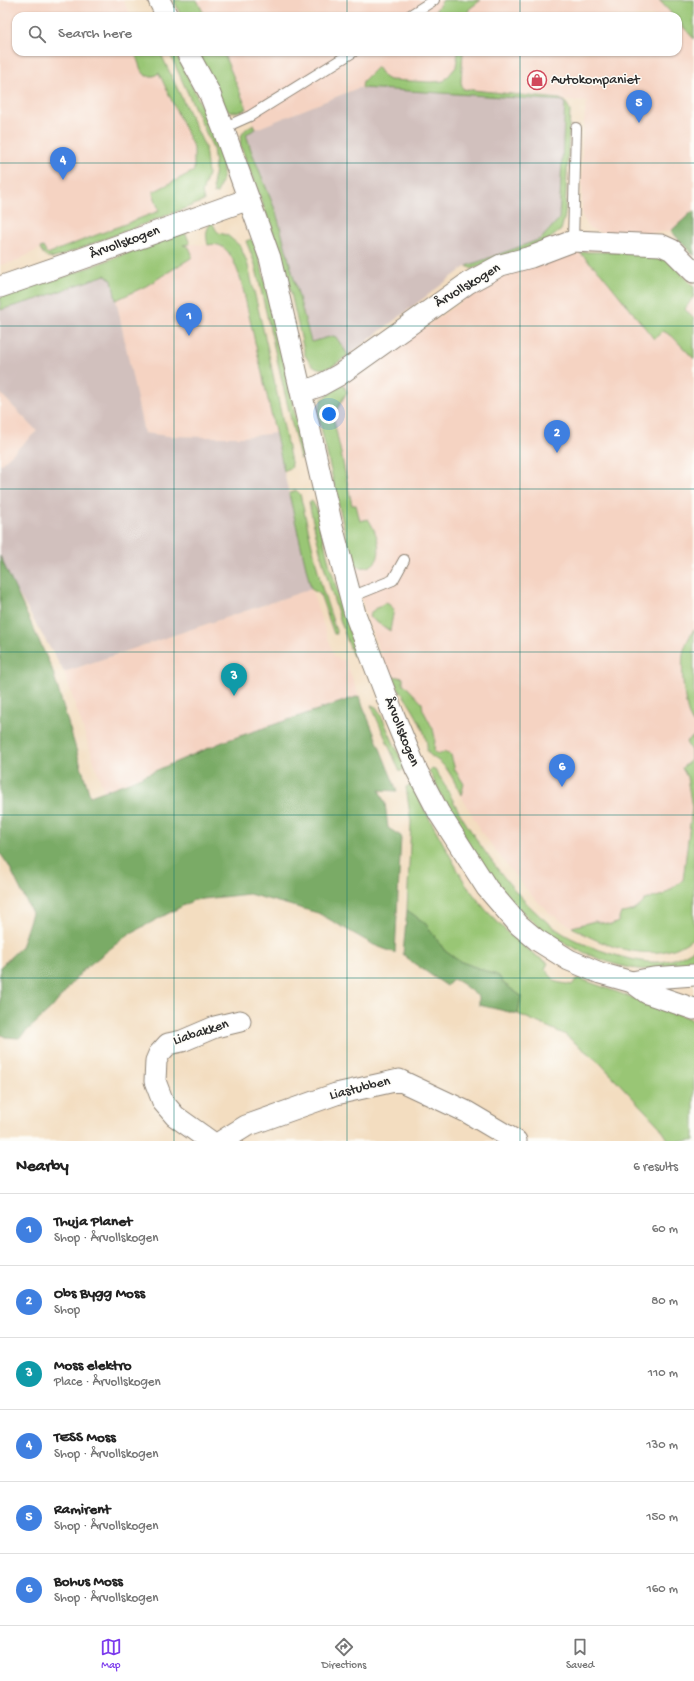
<!DOCTYPE html>
<meta charset="utf-8">
<style>
:root{--surface:#fff;--page:#f6f6f6;--text:#222;--muted:#767676;--line:#e0e0e0;--accent:#7c3aed}
body{margin:0;font-family:"Gochi Hand",sans-serif;background:var(--page);color:var(--text)}
.you{position:absolute;left:329px;top:414px;width:14px;height:14px;margin:-10px;border:3px solid #fff;border-radius:50%;background:#1a73e8;box-shadow:0 0 0 6px #1a73e833}
.badge{display:grid;place-items:center;width:26px;height:26px;border-radius:50%;background:var(--accent);color:#fff;font-size:13px;font-weight:700}
.pin{position:absolute;translate:-50% -33px;filter:drop-shadow(0 1px 2px #0008)}
.pin::after{content:'';position:absolute;top:21px;width:14px;height:12px;background:inherit;clip-path:polygon(0 0,100% 0,50% 100%)}
.list{margin:0;padding:0;list-style:none}
h2{display:flex;justify-content:space-between;align-items:center;height:52px;margin:0;padding:0 16px;font-size:17px}
h2 small{font-size:13px;font-weight:400;color:var(--muted)}
.list li{display:grid;grid-template-columns:26px 1fr auto;gap:12px;align-items:center;box-sizing:border-box;height:72px;padding:0 16px;border-top:1px solid var(--line)}
.list b{display:block;font-size:15px;white-space:nowrap}
.list p{margin:0;font-size:13px;white-space:nowrap;color:var(--muted)}
.list em{font-size:13px;font-style:normal;color:var(--muted)}
.icon{flex:none;width:22px;height:22px;fill:none;stroke:currentColor;stroke-width:2;stroke-linecap:round;stroke-linejoin:round}
.map{position:relative;flex:none;width:694px;height:1141px;overflow:hidden}
.search{position:absolute;background:var(--surface);box-shadow:0 1px 3px #0004;left:12px;right:12px;top:12px;height:44px;display:flex;align-items:center;gap:10px;box-sizing:border-box;padding:0 14px;border-radius:12px;color:var(--muted);font-size:15px}
.sheet{height:484px;background:var(--surface)}
nav{display:flex;justify-content:space-around;align-items:center;box-sizing:border-box;height:56px;border-top:1px solid var(--line);background:var(--surface);font-size:11px;color:var(--muted)}
nav a{display:grid;justify-items:center;gap:2px}
nav .on{color:var(--accent)}
.map>svg:first-child{display:block}
.built{fill:#f5d3c2}
.industrial{fill:#d1c0bd}
.green{fill:#99c674;stroke:#627850}
.forest{fill:#7aab66;stroke:#526b48}
.lines{fill:none;stroke-linecap:round;stroke-linejoin:round}
.service-casing{stroke:#8f8476;stroke-width:12}
.minor-casing{stroke:#8f8476;stroke-width:23}
.service{stroke:#fff;stroke-width:10}
.minor{stroke:#fff;stroke-width:21}
.grid{fill:none;stroke:#0f766e;stroke-width:1;stroke-opacity:0.55}
.labels{text-anchor:middle;dominant-baseline:central;stroke-width:3;stroke-linejoin:round;paint-order:stroke}
.poi-label{font-size:14px;fill:#2b2b2b;stroke:#fdfcf7;text-anchor:start}
.street-label{font-size:14px;fill:#2b2b2b;stroke:#fdfcf7}
</style>
<div class="map">
<svg width="694" height="1141" viewBox="0 0 694 1141">
<rect width="100%" height="100%" fill="#fdfcf7"/>
<filter id="ink" filterUnits="userSpaceOnUse"><feTurbulence type="fractalNoise" baseFrequency=".025" numOctaves="2"/><feDisplacementMap in="SourceGraphic" scale="8" xChannelSelector="R" yChannelSelector="G"/><feConvolveMatrix kernelMatrix="1 2 1 2 8 2 1 2 1" color-interpolation-filters="sRGB"/></filter>
<filter id="wash" filterUnits="userSpaceOnUse"><feTurbulence type="fractalNoise" baseFrequency=".012" numOctaves="4" result="noise"/><feDisplacementMap in="SourceGraphic" scale="16" xChannelSelector="R" yChannelSelector="G"/><feGaussianBlur stdDeviation="0.9" result="paint"/><feColorMatrix in="noise" values="0 0 0 0 0 0 0 0 0 0 0 0 0 0 0 0 0 1.4 0 .05"/><feComposite in="paint" operator="in"/></filter>
<g filter="url(#wash)">
<rect width="100%" height="100%" fill="#f3ddc0"/>
<path class="built" d="M0,0H123L131,16H16V52H147L159,73L194,149V171L153,192L159,211L47,254L43,247L14,262L0,265Z
M197,0H659L674,16H205Z
M678,21L694,39V256L671,231L655,233H602L589,228L582,216V142L586,104L589,102L358,88L256,129L223,52H678Z
M190,244L208,245L214,244L224,247L233,258L241,280L263,373L275,433L243,437H209L169,436L144,433L112,280L182,245Z
M584,252L682,272L694,286V880L687,914L586,936L551,914L533,897L508,867L481,831L444,765L436,758L430,756L427,751L428,744L414,712L399,688L388,675L368,621L347,548L318,414L322,399L335,389L474,293L509,272L551,258Z
M0,393L37,431L0,465Z
M311,589L334,656L341,660L345,659L359,696L225,741L104,791L64,672Z"/>
<path class="industrial" d="M358,88L565,101L559,219L541,239L465,267L338,363L317,366L302,306L246,133Z
M105,275L112,280L144,433L169,436L209,437H243L275,433L311,589L64,672L16,590L0,556V465L37,431L0,393V310L38,299Z"/>
<path class="green" d="M174,0H197L205,16H181Z
M443,0H481L469,9L467,16H437L436,10Z
M659,0H694V39L678,21V16H674Z
M137,52H160L205,147L208,174L202,193L204,201L55,258C46,258 44,256 40,248L43,247L47,254L159,211L153,192L194,171V149L159,73L154,76H146L141,70L135,53Z
M169,52H175L196,94L223,156V178L217,193L214,194L213,186L215,166L213,148Z
M198,52H223L247,109C237,112 231,115 223,105Z
M458,52H463L461,82L463,89L560,99C566,102 568,105 570,111L565,215L561,230L543,244L472,269L467,266L541,239L559,219L565,101L362,88L363,81L377,67L384,77L389,80L431,82L444,81L456,67Z
M254,124L256,129L246,134L251,150L276,212L311,342L333,336L336,337L348,355C331,368 318,378 305,355L286,271L273,232L240,144C241,133 244,129 254,124Z
M212,222L216,230L219,233L227,235L240,246L247,262L268,350L292,467L284,471L241,280C235,265 229,240 208,245C206,236 205,230 212,222Z
M183,232L186,234L190,244L183,245L189,247L192,254L191,258L146,286L116,300L112,280L105,275L38,299L0,310V296L61,278Z
M252,239L259,257L277,331L304,456L300,459L255,264L246,241Z
M584,252H652L666,257L694,287V296L685,309L694,319V359L672,336L663,331L654,339L601,273L580,253Z
M343,384L347,392L333,416L352,505H356L360,521L368,519C377,531 388,563 366,567C361,568 356,567 352,563L318,414L322,399Z
M296,490L300,494L322,588L337,634H334L320,594L311,589L289,494Z
M312,501L317,510L329,563L354,646L356,655L353,656C334,606 320,555 309,503Z
M386,602L394,609L390,631L369,617L371,612Z
M694,629V724C684,715 681,668 683,655C684,646 690,636 694,629Z
M388,675L403,678V683L422,703L423,710L433,729L435,738L434,752L440,754L444,752L451,755L455,770L464,784L461,795C456,785 451,773 443,765C438,759 431,758 427,751C430,731 401,690 388,675Z
M371,705L376,707L380,713L405,768L400,772Z
M694,736V937C661,967 605,948 572,927L595,921L611,925L618,922L621,913C632,912 639,909 645,900L663,895L683,880L692,808L687,777L682,768L691,760V751L686,742Z
M431,769L435,770C446,784 453,802 462,817C487,857 528,916 571,938C587,946 604,952 622,957C652,964 667,966 694,949V963C676,972 651,971 631,968C614,965 599,959 583,952C570,946 555,939 543,930C492,890 458,829 429,771Z
M411,785L466,885L485,909L509,934L535,955L548,963L545,969L556,982L572,985L578,978L689,1018L694,1022V1141H669L660,1127L648,1114L600,1063L564,1034L518,1014L521,996L503,983L499,976L459,961L445,951L425,923L407,910L411,822L406,787Z"/>
<path class="forest" d="M694,210V256L671,231Z
M0,556L52,669L90,796L129,782L225,741L359,696L397,791L379,790L385,803L388,828L401,836L395,953L374,945L318,913L249,894L194,900L129,934L83,970L51,1009L19,1038L5,1037L0,1034V967L21,947L32,913L9,866L0,853Z
M407,910L425,923L445,951L459,961L499,976L503,983L521,996L518,1014L479,1005V997C470,991 463,983 453,979L447,986L412,962L403,954Z"/>
</g>
<g filter="url(#ink)">
<g class="lines">
<g class="service-casing">
<path id="service" d="M409,16L434,0
M223,128L250,116L353,52
M573,241L576,128
M351,597L393,580L404,560"/>
</g>
<g class="minor-casing">
<path id="minor" d="M159,0L167,16
M187,52L209,92L223,128L270,258L332,526L355,614L394,716L416,769L439,813L487,888L519,925L537,940L569,960L600,973L632,982L647,993L694,1009
M0,287L81,259L249,199
M302,392L319,386L339,375L468,283L501,265L531,257L573,241L661,245L672,250L694,272
M632,982L653,978L694,975
M210,1141L175,1116L163,1102L155,1081L156,1061L159,1054L168,1044L182,1041L215,1027L240,1021
M222,1141L246,1126L336,1094L399,1080L467,1112L516,1141"/>
</g>
<use href="#service" class="service"/>
<use href="#minor" class="minor"/>
</g>
</g>
<path class="grid" d="M174,0V16M347,0V16M520,0V16M174,52V1141M347,52V1141M520,52V1141M0,163H694M0,326H694M0,489H694M0,652H694M0,815H694M0,978H694"/>
<defs>
<g id="shop-ring" transform="scale(1)"><circle r="9.5" fill="#fdfcf7" stroke="#d1495b" stroke-width="1.5"/><path d="M-5-2.5h2.3a2.7 3.5 0 0 1 5.4 0H5L5.5 6h-11ZM-1.5-2.5h3a1.5 2.3 0 0 0-3 0Z" fill="#d1495b"/></g>
</defs>
<g fill-rule="evenodd">
<use href="#shop-ring" x="537" y="80"/>
</g>
<g class="labels">
<g class="poi-label">
<text x="551" y="80">Autokompaniet</text>
</g>
<g class="street-label">
<text transform="translate(125 243) rotate(-20)">Årvollskogen</text>
<text transform="translate(468 286) rotate(-31)">Årvollskogen</text>
<text transform="translate(401 732) rotate(68)">Årvollskogen</text>
<text transform="translate(201 1033) rotate(-18)">Liabakken</text>
<text transform="translate(360 1089) rotate(-14)">Liastubben</text>
</g>
</g>
</svg>
<div class="you"></div>
<div class="pin badge" style="left:189px;top:336px;background:#3f7fe0">1</div>
<div class="pin badge" style="left:557px;top:453px;background:#3f7fe0">2</div>
<div class="pin badge" style="left:234px;top:696px;background:#0f9aa8">3</div>
<div class="pin badge" style="left:63px;top:180px;background:#3f7fe0">4</div>
<div class="pin badge" style="left:639px;top:123px;background:#3f7fe0">5</div>
<div class="pin badge" style="left:562px;top:787px;background:#3f7fe0">6</div>
<div class="search"><svg class="icon" aria-label="search" viewBox="0 0 24 24"><circle cx="10" cy="10" r="6"/><path d="M15 15l6 6"/></svg>Search here</div>
</div>
<section class="sheet">
<h2>Nearby<small>6 results</small></h2>
<ul class="list">
<li><span class="badge" style="background:#3f7fe0">1</span><div><b>Thuja Planet</b><p>Shop · Årvollskogen</p></div><em>60 m</em></li>
<li><span class="badge" style="background:#3f7fe0">2</span><div><b>Obs Bygg Moss</b><p>Shop</p></div><em>80 m</em></li>
<li><span class="badge" style="background:#0f9aa8">3</span><div><b>Moss elektro</b><p>Place · Årvollskogen</p></div><em>110 m</em></li>
<li><span class="badge" style="background:#3f7fe0">4</span><div><b>TESS Moss</b><p>Shop · Årvollskogen</p></div><em>130 m</em></li>
<li><span class="badge" style="background:#3f7fe0">5</span><div><b>Ramirent</b><p>Shop · Årvollskogen</p></div><em>150 m</em></li>
<li><span class="badge" style="background:#3f7fe0">6</span><div><b>Bohus Moss</b><p>Shop · Årvollskogen</p></div><em>160 m</em></li>
</ul>
</section>
<nav>
<a class="on"><svg class="icon" aria-label="map" viewBox="0 0 24 24"><path d="M3 6l6-2 6 2 6-2v14l-6 2-6-2-6 2zM9 4v14M15 6v14"/></svg>Map</a>
<a><svg class="icon" aria-label="directions" viewBox="0 0 24 24"><path d="M12 3l9 9-9 9-9-9zM9 14v-3h6M13 9l2 2-2 2"/></svg>Directions</a>
<a><svg class="icon" aria-label="saved" viewBox="0 0 24 24"><path d="M7 4h10v16l-5-4-5 4z"/></svg>Saved</a>
</nav>
